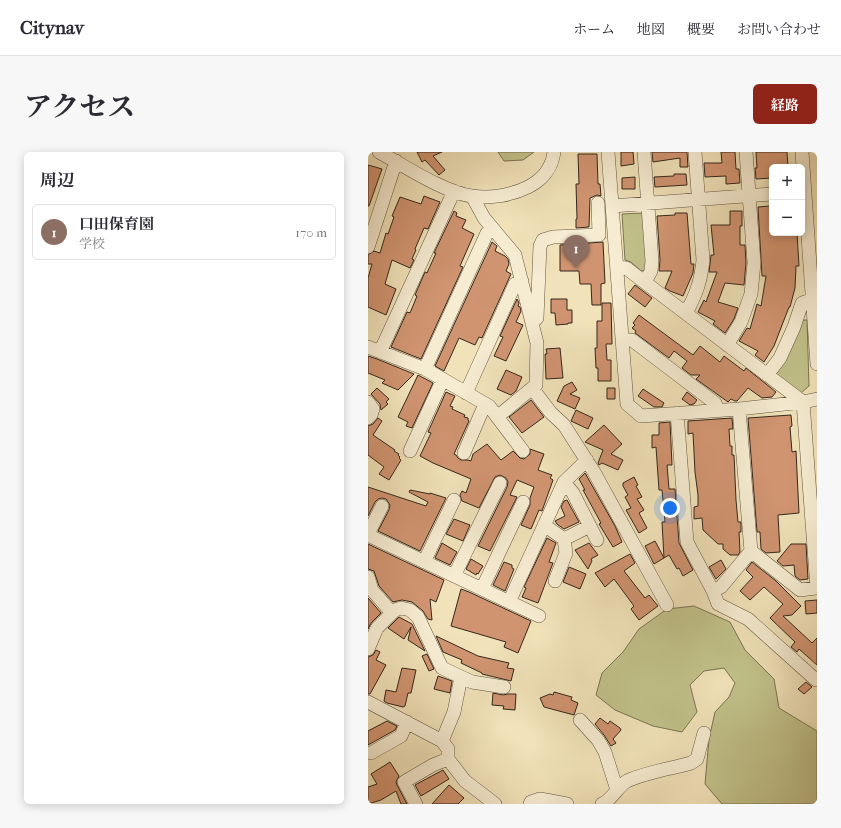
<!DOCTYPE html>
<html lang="ja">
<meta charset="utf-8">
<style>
:root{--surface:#fff;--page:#f7f7f7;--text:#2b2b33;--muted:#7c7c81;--line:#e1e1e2;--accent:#8f2418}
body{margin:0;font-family:"IM FELL French Canon","Noto Serif JP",serif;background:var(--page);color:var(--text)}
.controls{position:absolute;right:12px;top:12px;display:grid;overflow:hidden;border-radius:6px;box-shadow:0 2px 10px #0003}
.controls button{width:36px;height:36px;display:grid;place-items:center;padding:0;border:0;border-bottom:1px solid var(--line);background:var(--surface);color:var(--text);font:20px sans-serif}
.you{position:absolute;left:302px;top:356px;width:14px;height:14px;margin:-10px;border:3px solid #fff;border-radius:50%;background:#1a73e8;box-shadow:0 0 0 6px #1a73e833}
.badge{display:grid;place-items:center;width:26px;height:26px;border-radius:50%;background:var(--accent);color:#fff;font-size:13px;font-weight:700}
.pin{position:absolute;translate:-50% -33px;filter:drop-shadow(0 1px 2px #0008)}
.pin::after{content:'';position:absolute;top:21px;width:14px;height:12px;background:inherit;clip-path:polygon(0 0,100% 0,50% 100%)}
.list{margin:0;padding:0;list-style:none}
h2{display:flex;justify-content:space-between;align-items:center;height:52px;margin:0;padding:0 16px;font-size:17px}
h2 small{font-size:13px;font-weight:400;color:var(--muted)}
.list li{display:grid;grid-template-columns:26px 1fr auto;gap:12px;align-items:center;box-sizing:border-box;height:56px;margin:0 8px 8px;padding:0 8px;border:1px solid var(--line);border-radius:6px}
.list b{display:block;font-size:15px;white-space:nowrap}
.list p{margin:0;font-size:13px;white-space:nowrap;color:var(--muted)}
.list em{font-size:13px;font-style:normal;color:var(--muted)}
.map{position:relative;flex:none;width:449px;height:652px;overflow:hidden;border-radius:6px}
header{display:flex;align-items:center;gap:24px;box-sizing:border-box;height:56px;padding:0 20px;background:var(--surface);border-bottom:1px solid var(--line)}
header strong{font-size:19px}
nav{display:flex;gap:22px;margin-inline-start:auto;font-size:14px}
.intro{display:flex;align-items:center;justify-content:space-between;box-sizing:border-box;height:96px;padding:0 24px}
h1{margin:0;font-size:28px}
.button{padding:10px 18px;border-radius:6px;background:var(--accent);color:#fff;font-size:14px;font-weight:700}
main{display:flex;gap:24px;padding:0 24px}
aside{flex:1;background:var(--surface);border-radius:6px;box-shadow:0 2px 10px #0003}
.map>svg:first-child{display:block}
.green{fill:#c1c18a;stroke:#7a7453}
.building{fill:#d09470;stroke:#34271c}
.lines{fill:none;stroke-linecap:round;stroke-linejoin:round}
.minor-casing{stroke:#635643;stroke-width:14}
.minor{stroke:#f6ecd2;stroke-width:13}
</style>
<header>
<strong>Citynav</strong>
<nav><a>ホーム</a><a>地図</a><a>概要</a><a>お問い合わせ</a></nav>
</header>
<div class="intro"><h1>アクセス</h1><a class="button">経路</a></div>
<main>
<aside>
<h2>周辺<small></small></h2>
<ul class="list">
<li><span class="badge" style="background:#8d6e63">1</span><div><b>口田保育園</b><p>学校</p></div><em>170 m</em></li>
</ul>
</aside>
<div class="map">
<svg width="449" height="652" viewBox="0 0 449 652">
<rect width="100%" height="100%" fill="#f1e2b9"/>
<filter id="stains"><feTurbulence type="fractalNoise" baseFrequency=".005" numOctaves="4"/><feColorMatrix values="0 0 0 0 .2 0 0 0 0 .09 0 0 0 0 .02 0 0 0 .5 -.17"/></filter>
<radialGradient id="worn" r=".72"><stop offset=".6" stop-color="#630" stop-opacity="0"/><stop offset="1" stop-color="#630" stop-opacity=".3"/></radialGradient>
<path class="green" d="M130,0H166L155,8L136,9Z
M276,61L280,105L277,118L273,119L263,110L257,108L254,62Z
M434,168H439L441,234L433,241L408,223V219Z
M326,454L362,470L377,498L406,527L411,556L449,579V652H354L337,632L341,587L347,560L361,545L367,531L356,516L336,519L322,533L329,560L314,580L285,574L247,558L228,543L234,521L255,500L271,477L299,457Z"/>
<path class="building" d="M49,0H74L65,4L77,18L71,23L57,8L54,10Z
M253,0H265L266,12L253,14Z
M284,0H319L320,15H312V6L285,10Z
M353,0H367L368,17H371L372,31L358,32V24L337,25L336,11H354Z
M388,0H419L420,15H404V26L388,27L387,16H389Z
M210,2H229L230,32H232L233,44L229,43L222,46L221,75L208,76V67H209L208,32H211Z
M0,13L14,17L1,54H0Z
M306,22H318L319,33L287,35L286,25L306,24Z
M267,25V37H254V26Z
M56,44L72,50L60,77L56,76L47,97L48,98L44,107L46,108L42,116L24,108L17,132L28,137L18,163L0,155V126L4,112H0V103L6,99L12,101L18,81L20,82L26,65L24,64L32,45L53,52Z
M402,54L404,82L429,81L431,114H428L427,136L422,155H421L406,194L396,210L387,203L390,199L371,189L379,176L382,177L389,152L393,154L398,124H394L390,55Z
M86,59L89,61L88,64L98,68L94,76L106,82L92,114L95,115L53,207L23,195L39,160L42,161L49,144L47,143L57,120L59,121L68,101H66Z
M362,59H374V74H372V93H377L378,111L376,133L357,131L350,150L370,156L366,167L357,181L345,172L347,169L330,160L336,148L338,150L349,120H341L343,103H346L343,73H362Z
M307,61H319L323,112H326L325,121L315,144L302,139L297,136L304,119H291L292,108L289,64L307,63Z
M124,90L129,94L127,99L137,104L140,107L141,112L138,119L143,122L114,186L111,185L107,193L91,186L76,219L67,214Z
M235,90L237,131L233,132V153H224L223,132H212L211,119H192V93Z
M267,133L284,146L277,155L260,142Z
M149,147L151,151L150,154L152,155L153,159L148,170L155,173L138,209L126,204L135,185L132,184Z
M183,147H199V158H204V171H200V172L188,173L187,161H183Z
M234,151H243L244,192H238L239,208H243V229H230V216H228L227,196H229V169H234Z
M271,163L325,203L332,194L352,210L356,204L376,219L378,216L408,240L404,245L394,246L380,236L369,249H367L363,247L360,250L328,227L332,223H323L314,216L319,209L306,199L301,206L267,181L268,179L264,176L267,173L265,171Z
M192,196L195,226L178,227L177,202H179L178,197Z
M0,204L9,207L46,222L30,238L14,231L17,228L0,221Z
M138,218L154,225L148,239L143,243L129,237Z
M50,223L65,231L44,276L38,274L40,270L30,265Z
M204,230L209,238L202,242L212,246L207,257L189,249L196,234Z
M9,236L21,247L18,250L20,252L13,258L12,252L3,242Z
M239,236H247V247H239Z
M275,237L296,251L294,255H286L270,244Z
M78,240L87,244L82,254L85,255L84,257L97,263L96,265L100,266V268L101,269L86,302L88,303L90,306L93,308H100L103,309L105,302L119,292L133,308L145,299L152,306L156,307L162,302V297L176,302L170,318L184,323L182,326L185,328L174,359L171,358L163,377L153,373L162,353V346L166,335L149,328L142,343L149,345L122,399L110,394L139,335L140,330L138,326L132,323L127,325L111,356L94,349L92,343L94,339L98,341L103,327L65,311L52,304L63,281L60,280Z
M319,240L329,248L326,252L322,253L314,247Z
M163,248L176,265L154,281L141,265Z
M208,258L225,266L220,277L203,269Z
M423,263L424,274L422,275L424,300L428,299L431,361L410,363L412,400L398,401L393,397L392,380H389L380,266Z
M10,266L14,269L5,283L27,298L26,299L31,302L30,303L32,305L31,306L33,308L21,328L11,322L16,315L0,303V274L5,272Z
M364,266L365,277H361L362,294H364V303H366L368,348L370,370H373V380H371L372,400L370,403H362L355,397V392H350L335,378L334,366L326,367V355L330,354V343L327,320L325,281L320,282V269Z
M302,270L304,313H299L301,337H307L311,391L325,418L315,424L311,416L309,417L301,403L296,406L294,370H297L294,338H291L288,295L284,296V283H291V271Z
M236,273L254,292L243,302L255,308L250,318L234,311L231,313L230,311L235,298L217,290Z
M217,321L247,374L254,390L245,395L231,372L233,371L215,338H217L211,327Z
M266,325L270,333L268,334L274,345L269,347L276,358L271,361L279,376L271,381L258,358L263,356L257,345L260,343L255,334V331Z
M0,335L58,354L60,350L41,340L42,338L62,342V341L78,346L52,399L10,379L21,358L22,353L18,347L14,346L10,347L7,350L0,364Z
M199,348L211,370L196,377L189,372L187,369L197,364L193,355L196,349Z
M86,367L102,373L95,389L78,382Z
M179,386L188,391L181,410L185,411L170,451L154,445L158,436L156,435Z
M287,389L296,406L286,412L277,394Z
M74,391L89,400L82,413L67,406Z
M221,391L230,403L223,407L224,409L220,417L207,398Z
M0,392L76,428L68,450L62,447L64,468L60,467L55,459L44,450L34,448L25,450L11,434L6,419L0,417Z
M423,392H438L440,427L432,428L427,424L426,413L415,414L409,409Z
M262,402L267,411L256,419L277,446L281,443L290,454L271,468L263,457L266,454L246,427L237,435L227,421Z
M103,407L115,414L110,422L109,421L108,423L98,417Z
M353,408L358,417L348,427L341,415Z
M136,410L144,413V416L146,417L137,439L125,433Z
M384,410L408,429L433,454L424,463L415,464L444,491L449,486V513L431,497L429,500L423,495L427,490L402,466L415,452L396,435L382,448L372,439L385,425L378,418Z
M201,415L218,422L212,437L195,430Z
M93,437L101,440L163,469L150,501L136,495L138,490L83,474Z
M0,446L13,461L3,471L0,477Z
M449,448V461L438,462L437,449Z
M31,465L44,472L57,499L40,488L43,475L36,487L20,476Z
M68,484L110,504L141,511L139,516L146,517L143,529L114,522V521L93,511L94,508L75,500Z
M8,498L12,500L8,508L18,513L2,542H0V505L5,503Z
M59,502L66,517L61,519L54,504Z
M34,516L48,518L43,541H40L37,554L35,555L19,551L16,549L18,538L28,540Z
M70,524L84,529L82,541L66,537Z
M438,530L444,535L436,542L430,537Z
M186,540L204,545L203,548L210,551L206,563L176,555L172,546L182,542L185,543Z
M125,541L135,543L140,542H148L147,558L135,557L136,554L124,553Z
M232,566L240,572L242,569L252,576L253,578L245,587L248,591L243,594L236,583L227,572Z
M19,569L29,574L27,578L0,593V579Z
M22,610L31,624L28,630L29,633L39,652H33L28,639L13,648L0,652V635L9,632L3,622Z
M75,618L81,627L53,644L47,633Z
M81,633L96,646L90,652H64Z"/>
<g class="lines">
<g class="minor-casing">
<path id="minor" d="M11,0C35,13 77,41 104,44C122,47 144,43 160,35C174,28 184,16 186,0
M240,0L259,252L273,264L371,257L435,250L449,247
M276,0L284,109L283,119L277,130
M434,0L449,212
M104,44L116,66L147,103L169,191L168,233L129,265
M244,54L404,42
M0,95L28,9
M249,115L258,116L435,250L449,436L432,438L383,399L371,257
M318,161C328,143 333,129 335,108L327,0
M166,169L169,166L172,94L175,88L185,85L231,83L230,51
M254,188H264L347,251L350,258
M359,193L373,170L383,142L386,111L378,0
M0,195L57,217L121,254L155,299
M12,200L86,39
M57,217L119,81L124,76
M399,223L412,206L426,175L434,151L445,147
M164,236L183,261L196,273L226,320L299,453
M98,241L147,132L154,129
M0,250L5,257L3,263L0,266
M309,261L319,390L345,439L350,452L380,467L448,528L449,527
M42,299L75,227
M96,301L117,252
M196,330L205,341L229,388
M176,373L196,387L198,401L187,429
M0,382L14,354
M0,383L171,464
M196,387L222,374
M56,410L86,348
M86,424L132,331
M0,425L4,438L24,461
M114,437L155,350
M345,439L353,435L383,399
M141,450L196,330L219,308
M0,497L9,476L27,458L33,456L42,458L50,465L74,516L104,530L136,535
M0,550L74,589L80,597V607L97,629L127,652
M212,568L230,588L237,600L249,638
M74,589L86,560L93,525
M3,601L33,584L39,570
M48,652L36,630L65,613L80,607
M162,652L163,650L172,647L199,652
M234,652C243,649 250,634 259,629C279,620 302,617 323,611L329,607L336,581"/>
</g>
<use href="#minor" class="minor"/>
</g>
<rect width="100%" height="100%" filter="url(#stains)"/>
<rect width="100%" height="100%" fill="url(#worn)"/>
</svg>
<div class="controls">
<button>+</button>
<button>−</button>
</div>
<div class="you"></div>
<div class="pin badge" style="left:208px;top:116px;background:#8d6e63">1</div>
</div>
</main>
